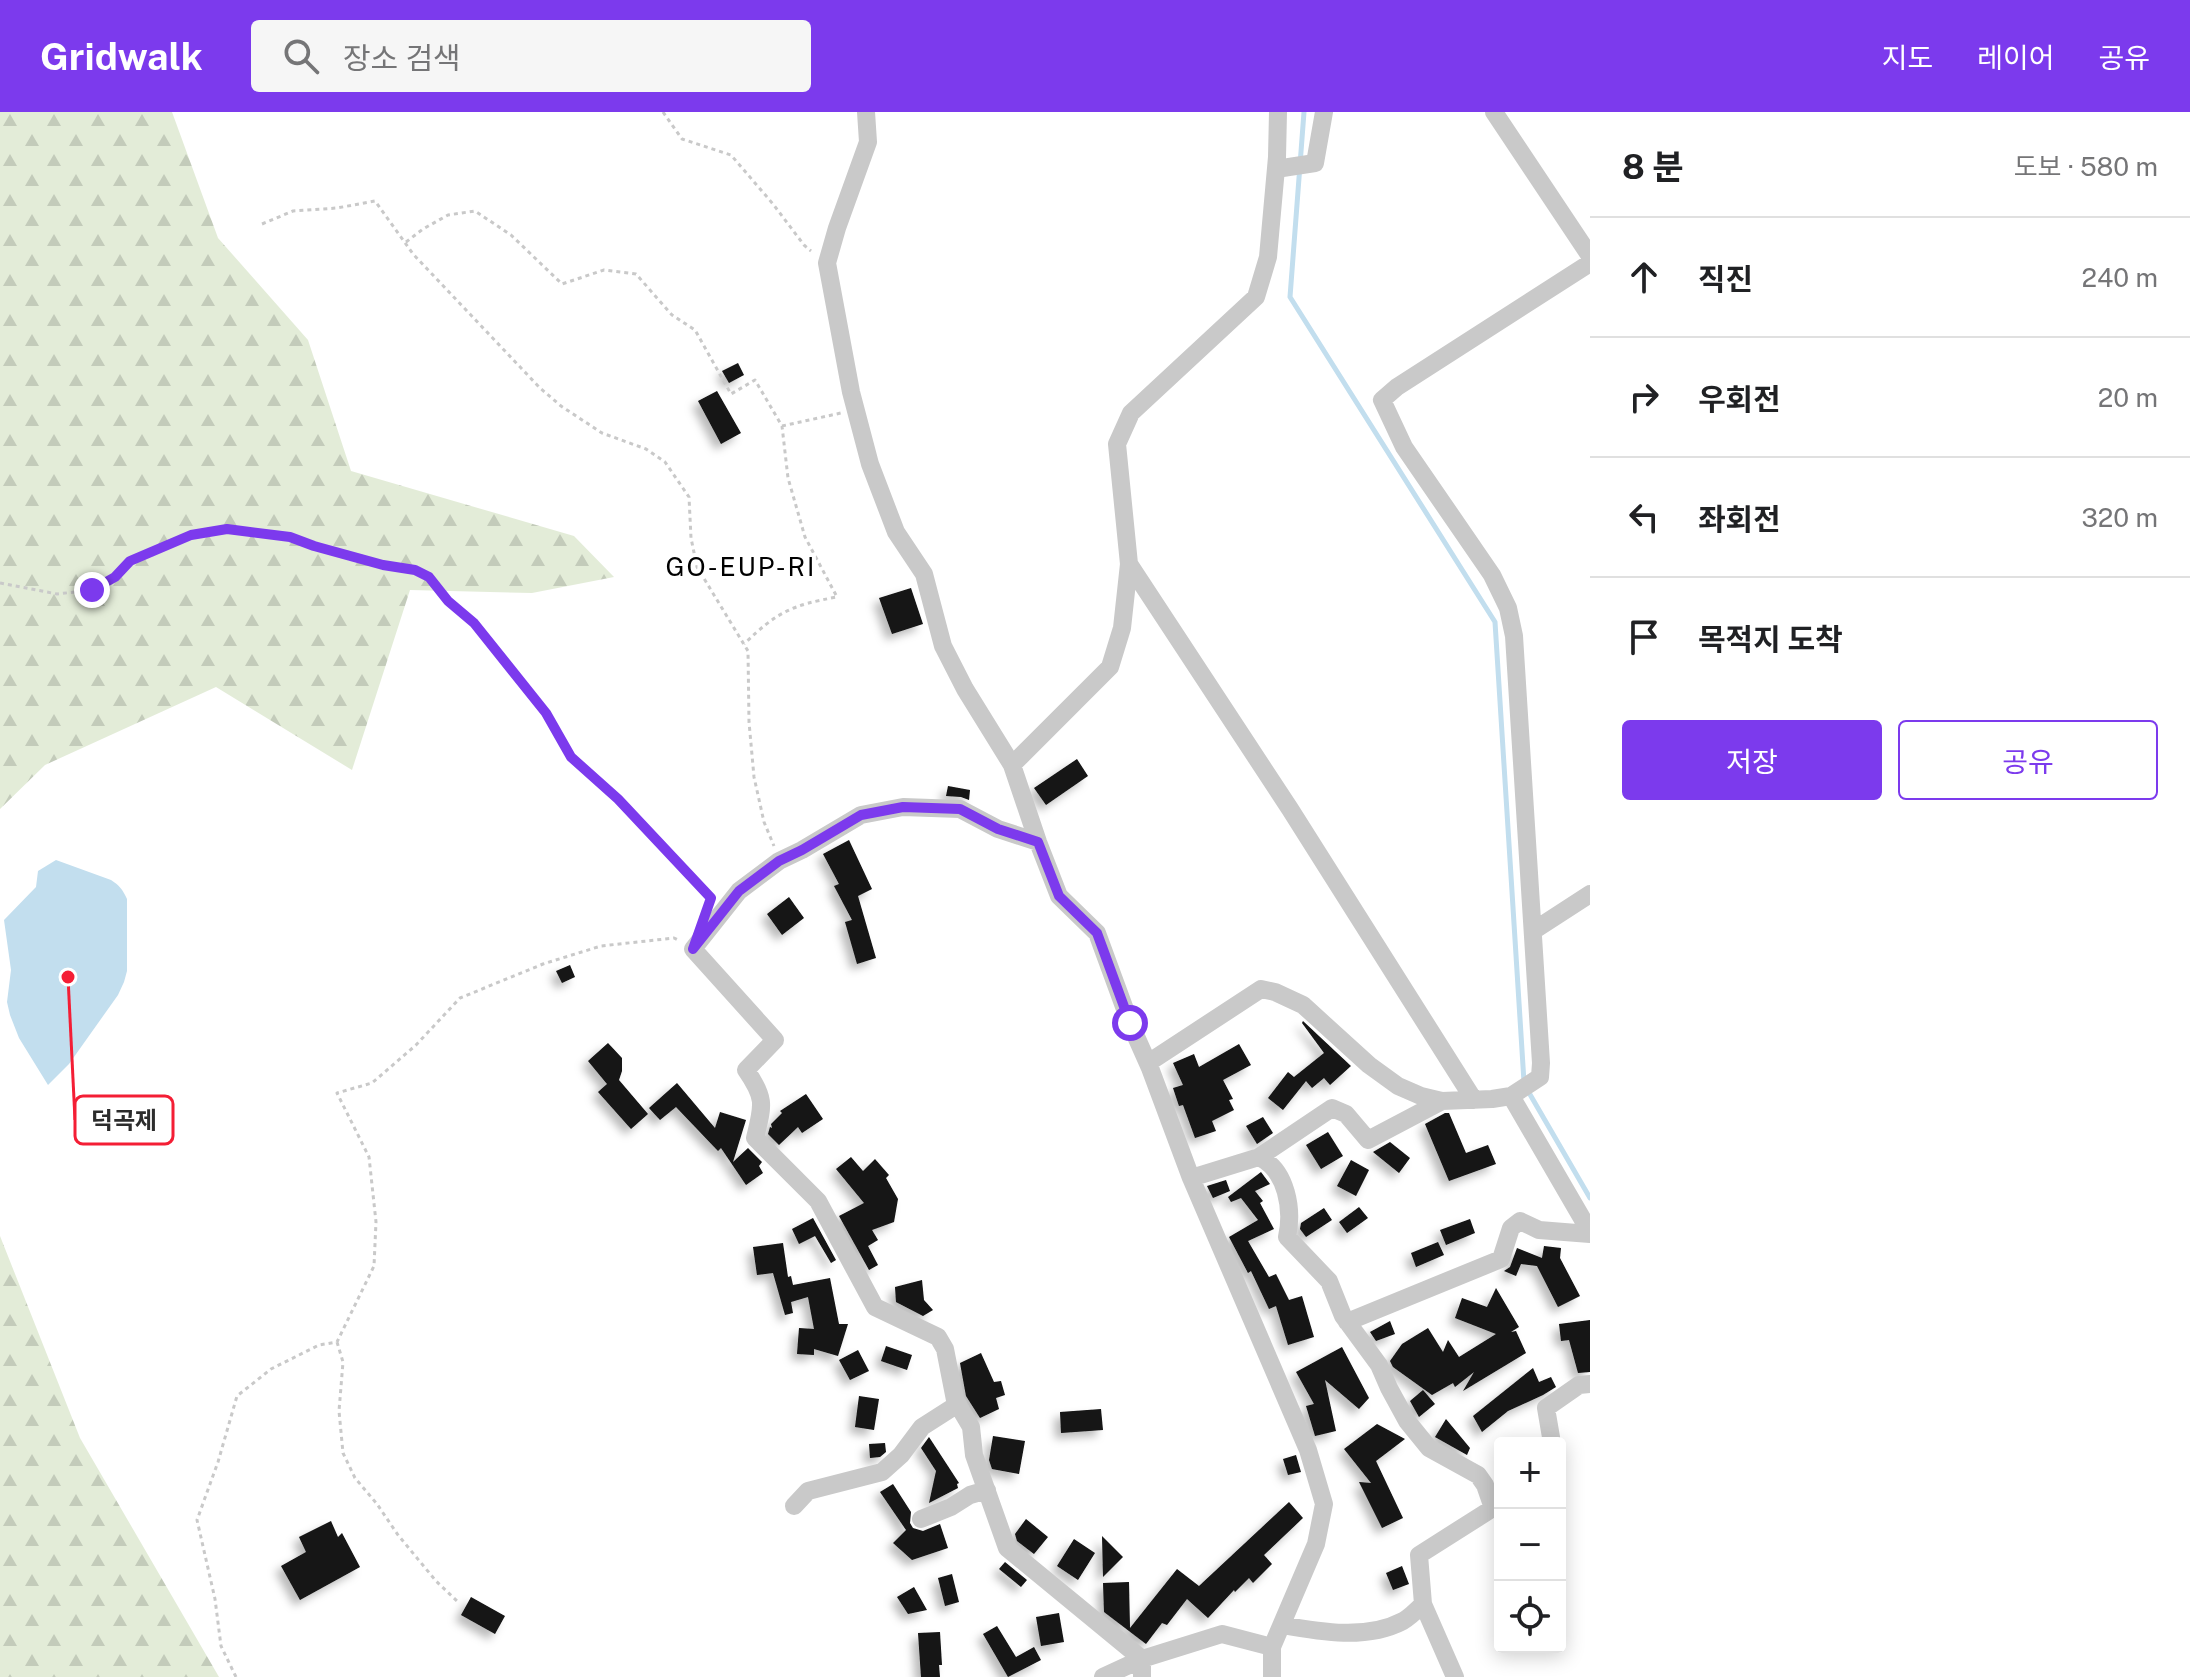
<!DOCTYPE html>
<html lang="ko">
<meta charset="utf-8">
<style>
:root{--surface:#fff;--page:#f6f6f6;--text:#202124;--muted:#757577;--line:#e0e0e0;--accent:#7c3aed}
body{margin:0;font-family:"Public Sans","Noto Sans KR",sans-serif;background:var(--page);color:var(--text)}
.controls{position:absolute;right:24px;bottom:24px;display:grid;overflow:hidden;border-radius:8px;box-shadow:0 4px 20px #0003}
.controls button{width:72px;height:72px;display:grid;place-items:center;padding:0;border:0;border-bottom:2px solid var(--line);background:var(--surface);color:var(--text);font:40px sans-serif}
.stop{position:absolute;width:24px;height:24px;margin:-18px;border:6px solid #7c3aed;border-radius:50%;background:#fff}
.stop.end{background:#7c3aed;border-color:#fff;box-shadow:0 2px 8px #0008}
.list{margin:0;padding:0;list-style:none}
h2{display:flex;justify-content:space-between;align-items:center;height:104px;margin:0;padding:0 32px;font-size:34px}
h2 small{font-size:26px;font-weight:400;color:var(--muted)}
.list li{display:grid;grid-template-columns:52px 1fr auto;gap:24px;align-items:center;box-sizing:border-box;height:120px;padding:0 32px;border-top:2px solid var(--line)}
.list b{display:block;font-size:30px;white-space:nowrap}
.list em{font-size:26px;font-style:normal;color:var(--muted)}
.actions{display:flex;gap:16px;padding:24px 32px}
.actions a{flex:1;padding:18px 0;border:2px solid var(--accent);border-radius:8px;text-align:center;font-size:28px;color:var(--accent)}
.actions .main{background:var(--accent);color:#fff}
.icon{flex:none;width:44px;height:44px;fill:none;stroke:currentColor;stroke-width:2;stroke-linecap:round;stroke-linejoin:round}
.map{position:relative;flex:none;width:1590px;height:1565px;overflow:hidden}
header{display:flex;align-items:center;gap:48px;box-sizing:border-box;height:112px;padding:0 40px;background:var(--accent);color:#fff}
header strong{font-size:38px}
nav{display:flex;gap:44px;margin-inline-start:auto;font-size:28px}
.search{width:560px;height:72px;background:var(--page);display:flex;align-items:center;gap:20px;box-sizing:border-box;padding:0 28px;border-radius:8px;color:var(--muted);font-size:30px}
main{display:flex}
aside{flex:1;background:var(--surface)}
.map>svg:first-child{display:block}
.forest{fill:url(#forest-firs)}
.water{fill:#c2deee}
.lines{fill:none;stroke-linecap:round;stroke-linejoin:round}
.stream{stroke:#c2deee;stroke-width:5}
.building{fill:#131313;filter:url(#shadow)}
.path{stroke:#c9c9c9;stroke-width:3;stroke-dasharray:4 4;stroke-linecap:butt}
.minor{stroke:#c9c9c9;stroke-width:18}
.route{stroke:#7c3aed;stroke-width:10}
.labels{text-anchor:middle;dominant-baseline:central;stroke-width:8;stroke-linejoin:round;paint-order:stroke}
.quarter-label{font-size:26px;letter-spacing:2px;fill:#000;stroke:#fff}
.leader{fill:none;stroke:#f41e35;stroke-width:3}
.callout-dot{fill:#f41e35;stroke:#fff;stroke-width:3}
.callout{fill:#fff;stroke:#f41e35;stroke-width:3}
.callout-label{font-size:24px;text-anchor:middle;font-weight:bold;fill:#2c2c2c}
</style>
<header>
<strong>Gridwalk</strong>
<div class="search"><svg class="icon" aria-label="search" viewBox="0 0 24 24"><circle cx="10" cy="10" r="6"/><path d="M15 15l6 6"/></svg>장소 검색</div>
<nav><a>지도</a><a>레이어</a><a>공유</a></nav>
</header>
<main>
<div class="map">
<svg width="1590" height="1565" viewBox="0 0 1590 1565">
<defs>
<pattern id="forest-firs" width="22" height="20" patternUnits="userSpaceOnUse" patternTransform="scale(2)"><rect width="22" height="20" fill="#e3ecd8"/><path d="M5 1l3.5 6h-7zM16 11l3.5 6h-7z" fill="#c3cbba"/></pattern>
<filter id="shadow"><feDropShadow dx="-6" dy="6" stdDeviation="4" flood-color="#0004"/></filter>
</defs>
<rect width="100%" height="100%" fill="#fff"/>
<path class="forest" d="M0,0H172L218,126L308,228L351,359L574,424L614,465L532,481L410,478L352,658L216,575L45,653L0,697Z
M0,1124L80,1326L219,1565H0Z"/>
<path class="water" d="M56,748L111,768C119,773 123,778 127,787V859L124,870L118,883L69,952L48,973L19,926L10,903L7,890L11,858L4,808L36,775L38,759Z"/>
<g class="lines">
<path class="stream" d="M1304,0L1290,185L1495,510L1524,970
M1528,979L1590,1086"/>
</g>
<path class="building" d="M738,251L744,263L729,271L722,259Z
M717,279L741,321L721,332L698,289Z
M911,476L923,512L892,522L879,486Z
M1077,647L1088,664L1046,693L1034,676Z
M948,674L970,678L969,688L961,685L946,684Z
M849,728L872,777L858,784L876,846L857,852L845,810L852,808L834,774L839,772L823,742Z
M789,785L804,806L782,823L767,802Z
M570,853L575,865L562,871L556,859Z
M1303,909L1351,954L1330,973L1324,966L1312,976L1306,969L1283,998L1268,986L1288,960L1294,965L1324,941L1302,911Z
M608,931L622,946V959L619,968L648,1002L631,1017L598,980L607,972L588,949Z
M1239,932L1251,953L1223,968L1233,987L1229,988L1234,998L1212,1009L1216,1019L1195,1026L1183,993L1179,994L1173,976L1183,973L1173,951L1194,942L1199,955Z
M677,971L715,1016L720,1000L746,1008L733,1050L748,1036L762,1050L759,1054L763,1061L746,1073L721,1036L718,1039L676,995L660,1008L649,996Z
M806,982L823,1007L802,1021L798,1015L779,1033L768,1022L770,1015L772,1016L771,1012L782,1001L780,999Z
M1445,1001H1449L1466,1041L1488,1033L1496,1052L1449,1069L1425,1012Z
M1263,1005L1273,1021L1257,1032L1246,1014Z
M1328,1020L1343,1044L1321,1057L1306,1033Z
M1390,1030L1410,1046L1399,1061L1373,1040Z
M851,1045L863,1059L875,1047L889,1063L886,1066L898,1087L894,1110L872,1118L878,1128L868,1134L878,1153L869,1158L839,1104L864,1091L836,1057Z
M1351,1048L1369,1058L1356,1084L1337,1074Z
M1261,1060L1270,1072L1255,1079L1263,1089L1260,1091L1274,1117L1248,1129L1269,1165L1276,1162L1289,1188L1302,1184L1314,1225L1288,1233L1276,1194L1269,1197L1251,1159L1248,1161L1229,1125L1258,1108L1241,1086L1231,1090L1228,1085Z
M1226,1068L1230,1079L1213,1086L1207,1074Z
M1359,1095L1368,1106L1347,1121L1339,1110Z
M1324,1096L1332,1108L1306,1125L1300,1117L1301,1111Z
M813,1106L836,1148L831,1151L815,1124L799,1132L792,1117Z
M1470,1107L1475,1121L1446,1133L1440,1118Z
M1438,1130L1444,1143L1416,1155L1411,1141Z
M783,1131L788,1165L791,1164L793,1173L830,1166L839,1212H848L838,1244L814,1237V1243L797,1242L799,1216L814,1217L808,1185L791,1190L793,1201L785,1203L773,1161L757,1163L753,1135Z
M1544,1134L1561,1136L1560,1146L1580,1184L1558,1195L1537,1154L1521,1152L1516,1164L1504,1159L1510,1155L1517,1136L1542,1146Z
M922,1168L924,1188L933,1198L923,1204L896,1190L895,1175Z
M1496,1176L1519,1215L1511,1220L1516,1219L1526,1241L1463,1279L1474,1260L1455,1275L1453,1271L1432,1283L1393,1255L1390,1249L1402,1232L1428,1216L1443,1240L1448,1228L1459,1245L1496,1222L1455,1206L1462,1186L1487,1195Z
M1590,1208V1260L1578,1261L1569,1228L1561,1229L1559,1212Z
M1390,1209L1395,1222L1376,1229L1370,1220Z
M886,1234L912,1243L907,1258L881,1249Z
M1342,1235L1369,1286L1359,1297L1325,1268L1336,1319L1315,1324L1306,1294L1314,1292L1296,1260Z
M858,1238L869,1259L850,1268L839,1248Z
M981,1241L994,1270L1001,1269L1005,1283L996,1286L999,1297L980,1306L966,1284L960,1251Z
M1533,1256L1539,1270L1551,1265L1556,1275L1543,1283L1508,1299L1482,1320L1473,1304Z
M1423,1278L1435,1292L1419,1305L1410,1289Z
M859,1284L879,1287L874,1318L855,1315Z
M1101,1297L1103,1318L1061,1321L1060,1300Z
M1446,1307L1470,1336L1467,1343L1435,1325Z
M1377,1312L1405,1327L1376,1349L1403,1406L1382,1416L1359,1370L1371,1371L1344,1337Z
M993,1324L1025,1329L1019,1362L992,1357L989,1348Z
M929,1325L959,1371L957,1372L958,1376L929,1391L936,1359L921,1336Z
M885,1331L886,1340L880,1345L870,1346L869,1332Z
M1296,1343L1301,1360L1288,1363L1283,1347Z
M893,1372L911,1400L910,1411L913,1416L923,1419L940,1412L948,1436L912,1448L893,1431L906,1418L880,1380Z
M1289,1390L1303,1406L1264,1443L1272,1452L1253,1471L1249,1466L1235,1480L1234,1478L1208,1506L1187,1487L1167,1513L1162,1511L1146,1532L1104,1500L1103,1471L1129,1470L1130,1516L1177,1457L1199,1474Z
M1026,1407L1048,1425L1034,1442L1017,1429L1015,1422Z
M331,1409L338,1425L342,1421L360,1455L300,1488L281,1454L306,1440L299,1425Z
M1102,1424L1123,1445L1103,1465Z
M1074,1427L1095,1441L1078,1468L1057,1454Z
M1005,1450L1027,1468L1021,1475L999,1457Z
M1402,1454L1409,1472L1393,1478L1386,1461Z
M952,1462L959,1490L945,1494L938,1466Z
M914,1475L927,1498L908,1502L897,1485Z
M471,1485L505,1504L495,1522L461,1503Z
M1059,1501L1064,1530L1041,1534L1036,1505Z
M997,1514L1016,1545L1034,1535L1041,1548L1008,1565L983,1522Z
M940,1520L942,1553H939L940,1565H921L918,1521Z"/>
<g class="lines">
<path class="path" d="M663,0L682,27L731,43L773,92L804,133L811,139
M262,112L293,99L337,96L375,89L413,142L540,276L561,294L602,321L646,337L665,350L689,385L691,426L697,455L748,539L749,610L754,665L764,710L774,734
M406,130L423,117L448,103L475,99L511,123L562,172L604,158L636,162L672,203L695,218L731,282L755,268L782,314L788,366L805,425L837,485C792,493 777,500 744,532
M782,314L841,301
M0,471L57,482L92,478L115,465L130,449L191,423L227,417L290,425L314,434L383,453L415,458L429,465L448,489L474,511L546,601L571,645L618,687L690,763L711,788
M337,1230L343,1250L339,1299L343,1341L355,1366L377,1392L398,1423L436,1469L459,1491
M236,1565L221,1534L215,1487L197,1408L218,1350L237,1284L271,1257L319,1233L337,1230L374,1154L376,1110L369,1045L337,981L372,971L416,933L460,886L543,852L601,834L674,826L680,829"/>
<path class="minor" d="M866,0L868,30L837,116L827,151L851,280L870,352L896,420L924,462L943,534L965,577L1012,653
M1494,0L1590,144
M1276,57L1315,51L1324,0
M1129,452L1290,697L1474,988
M1038,730L998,717L960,697L903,695L861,703L802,738L779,749L739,779L693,837L775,928L746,958C766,987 763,993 755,1026L818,1089L875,1195L938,1225L945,1237L955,1288L971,1315L974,1343L1007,1436L1142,1547L1222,1522L1272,1535
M1533,819L1590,782
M1148,951L1261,877L1275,880L1303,893L1369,953L1398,974L1421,984L1442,989L1492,987L1511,984L1540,965L1541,951L1514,524L1508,496L1492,463L1404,335L1382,288L1397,275L1590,151
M1511,984L1590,1120
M1259,1045L1332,996L1346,1002L1368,1028L1442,989
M1191,1066L1259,1045C1287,1058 1293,1098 1287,1125L1329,1169L1343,1204L1379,1253L1389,1276L1407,1309L1429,1336L1478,1363L1485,1373L1493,1396
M1347,1210L1501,1147L1511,1116L1520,1109L1539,1118L1590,1122
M1552,1331L1546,1296L1579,1273L1590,1272
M794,1394L808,1379L882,1360L901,1343L922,1315L958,1292
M921,1407L951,1395L970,1383L987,1378
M1423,1492L1419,1443L1493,1396L1499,1390
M1282,1513C1321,1520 1367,1528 1403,1509C1410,1505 1417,1498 1423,1492L1455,1565
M1103,1565L1142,1547V1565
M1272,1565V1535L1316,1432L1324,1392L1308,1338L1191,1066L1150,956L1130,911L1097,821L1059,784L1038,730L1012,653L1110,555L1122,516L1129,452L1117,332L1131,301L1256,185L1268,145L1277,45L1278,0"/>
</g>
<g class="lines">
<path class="route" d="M92,478L115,465L130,449L191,423L227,417L290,425L314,434L383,453L415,458L429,465L448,489L474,511L546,601L571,645L618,687L711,786L693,837L739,779L779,749L802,738L861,703L903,695L960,697L998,717L1038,730L1059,784L1097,821L1130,911"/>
</g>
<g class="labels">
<g class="quarter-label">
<text x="741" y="454">GO-EUP-RI</text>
</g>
</g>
<path class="leader" d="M68 865L75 1008"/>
<circle class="callout-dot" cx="68" cy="865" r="8"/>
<rect class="callout" x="75" y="984" width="98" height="48" rx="8"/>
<g class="callout-label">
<text x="124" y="1017">덕곡제</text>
</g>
</svg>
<div class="controls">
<button>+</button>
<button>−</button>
<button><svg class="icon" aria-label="locate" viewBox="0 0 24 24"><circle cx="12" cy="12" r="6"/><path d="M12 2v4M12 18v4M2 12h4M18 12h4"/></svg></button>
</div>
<div class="stop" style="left:1130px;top:911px"></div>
<div class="stop end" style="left:92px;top:478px"></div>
</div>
<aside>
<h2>8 분<small>도보 · 580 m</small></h2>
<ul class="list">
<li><svg class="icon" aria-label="ahead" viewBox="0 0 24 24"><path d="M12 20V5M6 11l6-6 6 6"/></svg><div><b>직진</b></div><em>240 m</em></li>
<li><svg class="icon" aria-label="right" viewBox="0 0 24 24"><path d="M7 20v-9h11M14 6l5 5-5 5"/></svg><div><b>우회전</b></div><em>20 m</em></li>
<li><svg class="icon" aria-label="left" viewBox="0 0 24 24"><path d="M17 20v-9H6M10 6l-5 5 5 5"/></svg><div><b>좌회전</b></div><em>320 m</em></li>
<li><svg class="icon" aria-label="arrive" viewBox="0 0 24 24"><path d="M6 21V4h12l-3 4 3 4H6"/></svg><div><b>목적지 도착</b></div></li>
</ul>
<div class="actions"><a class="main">저장</a><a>공유</a></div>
</aside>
</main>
